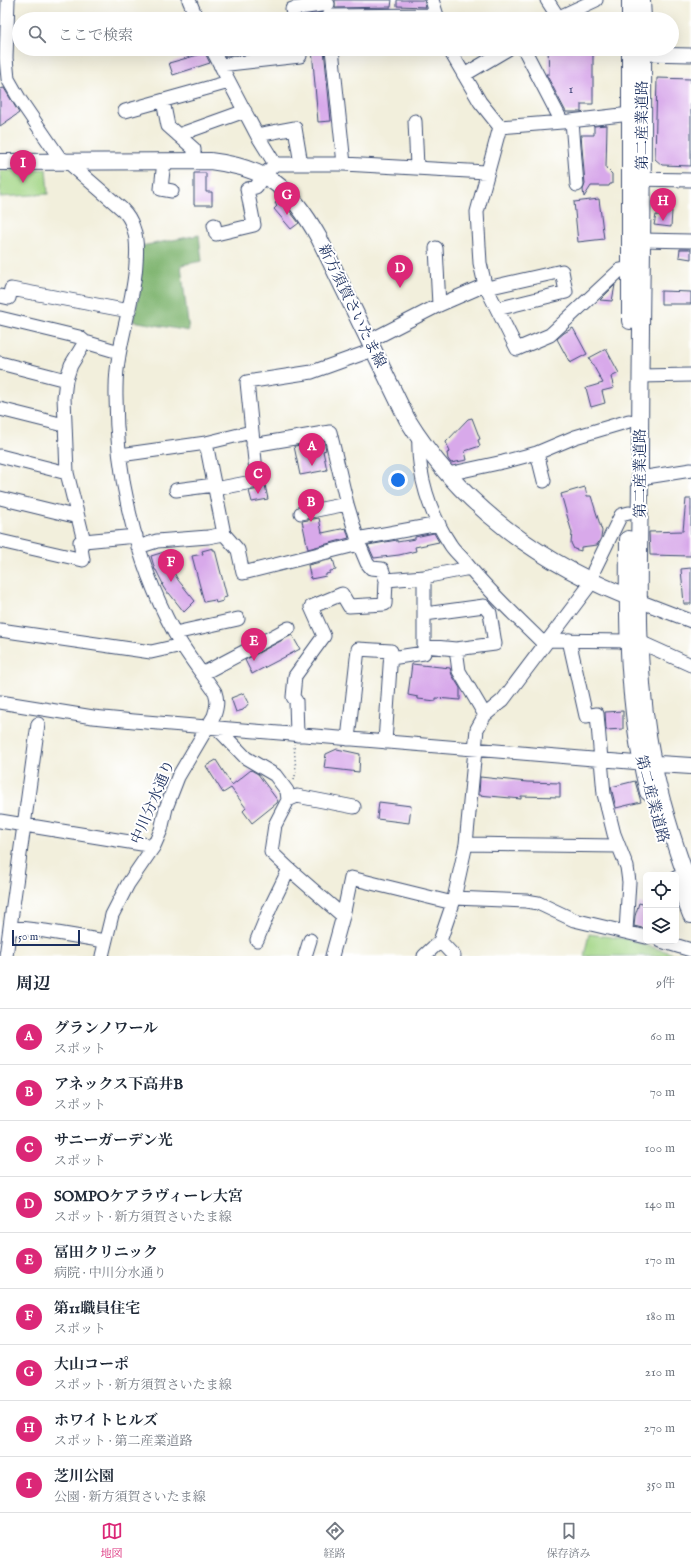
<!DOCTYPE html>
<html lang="ja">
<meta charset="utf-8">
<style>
:root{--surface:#fff;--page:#f2f2f3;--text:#1f2937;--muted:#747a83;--line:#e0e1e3;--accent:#db2777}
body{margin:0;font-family:"IM FELL English","Noto Serif JP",serif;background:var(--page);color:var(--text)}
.controls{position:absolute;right:12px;bottom:12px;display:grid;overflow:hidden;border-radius:6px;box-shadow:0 4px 16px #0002}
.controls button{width:36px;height:36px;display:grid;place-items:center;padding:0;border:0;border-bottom:1px solid var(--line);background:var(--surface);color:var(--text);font:20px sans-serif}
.scale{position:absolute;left:12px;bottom:10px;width:68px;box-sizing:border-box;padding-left:4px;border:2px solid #1b2f5e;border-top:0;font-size:11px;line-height:14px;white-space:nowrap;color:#1b2f5e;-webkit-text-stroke:3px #fff;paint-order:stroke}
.you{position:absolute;left:398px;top:480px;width:14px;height:14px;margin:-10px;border:3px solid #fff;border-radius:50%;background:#1a73e8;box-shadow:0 0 0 6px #1a73e833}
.badge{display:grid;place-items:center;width:26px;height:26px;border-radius:50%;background:var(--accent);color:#fff;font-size:13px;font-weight:700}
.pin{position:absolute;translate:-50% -33px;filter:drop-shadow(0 1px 2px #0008)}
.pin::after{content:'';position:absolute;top:21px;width:14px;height:12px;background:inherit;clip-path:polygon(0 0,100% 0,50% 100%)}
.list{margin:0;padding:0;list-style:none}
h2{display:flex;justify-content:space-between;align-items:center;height:52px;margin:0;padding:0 16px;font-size:17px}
h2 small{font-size:13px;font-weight:400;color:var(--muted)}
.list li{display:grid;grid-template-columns:26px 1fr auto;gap:12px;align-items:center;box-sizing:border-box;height:56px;padding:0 16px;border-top:1px solid var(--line)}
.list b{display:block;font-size:15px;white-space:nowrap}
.list p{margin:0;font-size:13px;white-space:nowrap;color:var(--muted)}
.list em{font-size:13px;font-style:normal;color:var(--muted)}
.icon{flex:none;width:22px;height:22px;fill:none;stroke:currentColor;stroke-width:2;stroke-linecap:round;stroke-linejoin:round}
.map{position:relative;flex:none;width:691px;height:956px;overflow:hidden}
.search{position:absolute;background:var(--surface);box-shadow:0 4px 16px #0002;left:12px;right:12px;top:12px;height:44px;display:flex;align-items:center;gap:10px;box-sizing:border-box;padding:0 14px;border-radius:22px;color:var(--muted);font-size:15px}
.sheet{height:556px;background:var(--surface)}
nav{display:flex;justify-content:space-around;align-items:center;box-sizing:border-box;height:56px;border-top:1px solid var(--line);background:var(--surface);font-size:11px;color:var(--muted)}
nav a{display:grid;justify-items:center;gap:2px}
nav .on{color:var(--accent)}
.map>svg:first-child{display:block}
.green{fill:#a2d585;stroke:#5e8272}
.forest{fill:#81b672;stroke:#4e7268}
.building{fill:#d8a9ea}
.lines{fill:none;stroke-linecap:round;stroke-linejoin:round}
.minor-casing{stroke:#3b4c71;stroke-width:15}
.major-casing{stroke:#3b4c71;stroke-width:18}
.path{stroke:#3b4c71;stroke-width:1.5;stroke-dasharray:1 3;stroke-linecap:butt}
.minor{stroke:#fff;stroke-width:13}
.major{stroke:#fff;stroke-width:16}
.labels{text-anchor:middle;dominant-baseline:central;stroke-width:4;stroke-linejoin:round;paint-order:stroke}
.number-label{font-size:13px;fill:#4a4e81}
.street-label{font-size:15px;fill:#1b2f5e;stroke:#fff}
</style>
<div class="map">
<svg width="691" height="956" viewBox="0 0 691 956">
<rect width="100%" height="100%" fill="#fff"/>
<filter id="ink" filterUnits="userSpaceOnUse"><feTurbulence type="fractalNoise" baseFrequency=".025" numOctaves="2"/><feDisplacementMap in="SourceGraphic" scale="8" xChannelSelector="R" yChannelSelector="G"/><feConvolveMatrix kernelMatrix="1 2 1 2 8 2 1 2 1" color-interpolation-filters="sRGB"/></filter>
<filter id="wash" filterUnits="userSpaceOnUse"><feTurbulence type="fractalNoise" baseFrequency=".012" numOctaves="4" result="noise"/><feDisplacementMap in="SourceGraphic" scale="16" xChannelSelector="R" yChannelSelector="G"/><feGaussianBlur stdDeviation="0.9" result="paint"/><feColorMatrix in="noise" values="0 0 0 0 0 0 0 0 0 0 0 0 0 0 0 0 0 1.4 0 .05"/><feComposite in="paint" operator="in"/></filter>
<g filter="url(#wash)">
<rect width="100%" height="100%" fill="#f2efdc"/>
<path class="green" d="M46,169L48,194L0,197V171Z
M589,934L627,939L680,956H584Z"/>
<path class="forest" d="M199,235L202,261L181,265L189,331L133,321L140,291L141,246Z"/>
<g id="blocks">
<path class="building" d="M335,0H392L391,7L335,8Z
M397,0H424L426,7L397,6Z
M322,13V19H302V16Z
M224,49H267V52L225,56Z
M312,49H324L331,121L318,122Z
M548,49H593V104H581V112H566L546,74H549Z
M205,53L210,63L173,75L169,63Z
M657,78L691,79V166L662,165L655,159Z
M4,88L19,113L0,126V89Z
M607,125L606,168L612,174V184H610L609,186H591L584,197L583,190L585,184L581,135H594V126Z
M194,173H206V192H212V205H194Z
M662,194L670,195L668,211H672L671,227L654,225L656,215H660Z
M280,199L299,223L291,229L274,209L277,206L275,203Z
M599,199L604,239L578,242L574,202Z
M680,249H691V259L679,257Z
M615,285L612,301L600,300Z
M661,291L691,292V304H661Z
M573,328L587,354L570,363L557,339L564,333Z
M606,349L619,373L611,377L614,388L602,391L605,403L591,407L586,388L603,383L589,358Z
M472,418L480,439L478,440L480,446L465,451L467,460L451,463L448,459L447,453L450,452L446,442L468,419Z
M324,441L326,450L323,451L327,470L300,475L294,446L303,445V447L319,445V442Z
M263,485H265L268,499L252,502L249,491L259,489Z
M585,487L587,496H591L602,531L601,538L597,545L581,547V551L574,549L571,543L572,533L561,494Z
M686,499H691V556L650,555L649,532L683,531Z
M319,518L322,533L346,528L349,538L308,549L302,521Z
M434,533L439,542L415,547L416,551L399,555L374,558L368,545L397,540V542L415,539V537Z
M213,548V550H215L227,597L223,598V601L216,603L215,600L204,602L192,556L203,554L202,551Z
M164,552L167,561L170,560L172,566L171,567L178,580L195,601L184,612L169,593H167L162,585L163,584L156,570H155L151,556Z
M333,559L336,570L330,571V573L326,574V576L311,579L308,565Z
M691,568V604H684L681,569Z
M292,635L300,649L252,674L245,660Z
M412,664L450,668L452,675L460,688V700L436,698V701L418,699V697L408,695Z
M244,693L249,703L243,710L236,712L231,698Z
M623,711V729L606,730L605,712Z
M337,749L360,754L359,772L324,768L326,754Z
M216,760L232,785L251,770L258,774L278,801L277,803L252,823L243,811L246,808L231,788L223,793L206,766Z
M480,777L527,782L560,783V797L521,796V799L479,795Z
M635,781L641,802L616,808L611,787Z
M379,802L411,806L409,823L377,819Z
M639,903L646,905V929L634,926L635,916Z"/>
</g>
</g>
<g filter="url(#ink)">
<use href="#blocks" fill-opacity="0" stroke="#3b4c71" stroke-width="1"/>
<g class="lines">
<g class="minor-casing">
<path id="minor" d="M8,0L6,58L8,79L20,100L59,157L68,162L122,209C127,214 131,220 133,227C137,237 137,251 136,263C134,305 116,345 116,388C115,472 134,558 174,632C186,653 201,672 215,692C218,701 217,707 214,716L178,777L166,808L161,830L154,846L128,884L112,915L102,956
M189,0L197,19
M432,0L438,19
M547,0L558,17
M329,16L436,15
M294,19L292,9L328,4
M555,19L596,0
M212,49L257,135L275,164
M332,49L344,164
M449,49L480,102L500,127
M524,49L562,122
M643,54L691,55
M220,65L300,56L298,49
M464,75L508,49
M163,101L168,126L194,149V160
M125,111L229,82
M415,121L417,167
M572,121L577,185
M500,127L562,122L630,114
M178,135L245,111
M257,135L295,128L301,164
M164,161L161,189L172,191
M633,179L691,180
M214,225L216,234L254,225L247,189L256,187L264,175L275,164H344L486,172
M642,240L691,241
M436,248L439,305
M485,285L517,349L550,335L620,270L630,268
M487,288L562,271L566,292L497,309
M0,296L9,298L11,289L129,311
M0,318L79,337L85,342L119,352
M369,341L439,305L485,285L480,263L477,212L500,127
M85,342L71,365L66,380L64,397L67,473L84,541L136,536
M0,363L66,380
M640,376L691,375
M0,409L64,425
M419,437C417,474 430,514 450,544C454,551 461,556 466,563C489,592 517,617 544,644
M206,443L224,534
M537,453L544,481
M120,455L206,443L251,432
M0,456L67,473
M448,474L503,462L537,453L575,437L629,421
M640,478L691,470
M215,489L257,481L247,382L312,372L373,350
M176,490L214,485
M0,498L78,517
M301,513L347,504
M357,539L439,524
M0,541L83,560L80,542L84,540
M138,547L157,541L208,537L224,534L238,550L243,573L359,544L347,504L330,432L253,445
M386,580L424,577L470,568
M639,601L691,621
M0,630L151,652L182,645
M175,633L238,619
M547,640L628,641
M569,640L586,716L597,714L604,794L614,834L627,867L629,882L626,931
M640,642L691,665
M424,646L456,649L495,644L490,613L484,606L425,614
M456,649L459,671L485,715
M391,658L424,653V577
M202,674L289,628
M0,702L93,717L134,721L641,763
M217,728L246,758L275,775L287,791L288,800L275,825L271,852L289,869L343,916
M297,735L296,701L293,697L295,676L324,636L311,607L342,594L349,606L385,604L386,580L382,569L371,568L367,563L359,544
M348,739L358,649L391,651L385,742
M288,800L297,796L354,807
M0,821L154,846
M466,844L618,846
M454,898L526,901L538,903L574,920L646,937
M10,927L45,931L105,941
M257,940L271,906L289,869
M440,941L454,956
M661,941L691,950
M6,956L38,724
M305,956L310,940
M332,956L343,916L351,878L453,903
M424,956L440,941L453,903L466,844L477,729L485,715L503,700L592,582L594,570L621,515L629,513"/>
</g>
<g class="major-casing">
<path id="major" d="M642,0L643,19
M630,19V0
M643,49C644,188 640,327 640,467C640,556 634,646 648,735C656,788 672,839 691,890
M0,162L210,161C268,168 291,188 319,238L407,419C461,507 544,566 639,601
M630,321V49
M628,539C627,625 627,707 648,792
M643,763L691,766
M677,879L691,915"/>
</g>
<path class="path" d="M294,780L296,772L294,744"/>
<use href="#minor" class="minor"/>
<use href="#major" class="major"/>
</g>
</g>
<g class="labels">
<g class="number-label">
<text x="571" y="89">1</text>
</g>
<g class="street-label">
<text transform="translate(642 125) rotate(-90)">第二産業道路</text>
<text transform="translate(352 306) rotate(64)">新方須賀さいたま線</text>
<text transform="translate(640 473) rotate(-90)">第二産業道路</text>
<text transform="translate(652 799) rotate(75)">第二産業道路</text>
<text transform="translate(153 802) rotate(-67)">中川分水通り</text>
</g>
</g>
</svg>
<div class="controls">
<button><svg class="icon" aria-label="locate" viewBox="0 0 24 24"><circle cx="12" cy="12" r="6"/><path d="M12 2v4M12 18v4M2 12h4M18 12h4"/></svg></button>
<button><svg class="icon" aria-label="layers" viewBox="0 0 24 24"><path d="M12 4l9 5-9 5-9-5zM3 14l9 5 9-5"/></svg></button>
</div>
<div class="scale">50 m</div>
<div class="you"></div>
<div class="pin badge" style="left:312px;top:466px">A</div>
<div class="pin badge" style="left:311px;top:522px">B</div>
<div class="pin badge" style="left:258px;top:494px">C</div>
<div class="pin badge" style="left:400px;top:288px">D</div>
<div class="pin badge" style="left:254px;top:661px">E</div>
<div class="pin badge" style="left:171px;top:582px">F</div>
<div class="pin badge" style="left:287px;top:215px">G</div>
<div class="pin badge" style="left:663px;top:221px">H</div>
<div class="pin badge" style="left:23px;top:183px">I</div>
<div class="search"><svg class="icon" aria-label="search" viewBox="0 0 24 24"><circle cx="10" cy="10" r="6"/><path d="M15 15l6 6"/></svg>ここで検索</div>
</div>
<section class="sheet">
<h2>周辺<small>9件</small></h2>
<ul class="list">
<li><span class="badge">A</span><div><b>グランノワール</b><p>スポット</p></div><em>60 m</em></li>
<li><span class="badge">B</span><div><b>アネックス下高井B</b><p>スポット</p></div><em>70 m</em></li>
<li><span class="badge">C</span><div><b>サニーガーデン光</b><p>スポット</p></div><em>100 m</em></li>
<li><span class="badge">D</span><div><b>SOMPOケアラヴィーレ大宮</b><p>スポット · 新方須賀さいたま線</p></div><em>140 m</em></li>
<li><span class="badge">E</span><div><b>冨田クリニック</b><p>病院 · 中川分水通り</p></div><em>170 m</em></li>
<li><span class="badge">F</span><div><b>第11職員住宅</b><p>スポット</p></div><em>180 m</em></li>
<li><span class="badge">G</span><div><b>大山コーポ</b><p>スポット · 新方須賀さいたま線</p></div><em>210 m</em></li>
<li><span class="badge">H</span><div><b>ホワイトヒルズ</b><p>スポット · 第二産業道路</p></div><em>270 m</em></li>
<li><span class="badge">I</span><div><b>芝川公園</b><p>公園 · 新方須賀さいたま線</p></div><em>350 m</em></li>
</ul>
</section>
<nav>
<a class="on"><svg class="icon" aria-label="map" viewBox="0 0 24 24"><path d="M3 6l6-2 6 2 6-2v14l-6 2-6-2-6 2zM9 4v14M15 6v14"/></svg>地図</a>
<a><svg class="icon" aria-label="directions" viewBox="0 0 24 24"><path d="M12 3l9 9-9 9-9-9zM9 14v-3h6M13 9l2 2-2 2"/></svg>経路</a>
<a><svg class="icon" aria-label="saved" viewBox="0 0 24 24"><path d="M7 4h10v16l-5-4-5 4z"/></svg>保存済み</a>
</nav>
